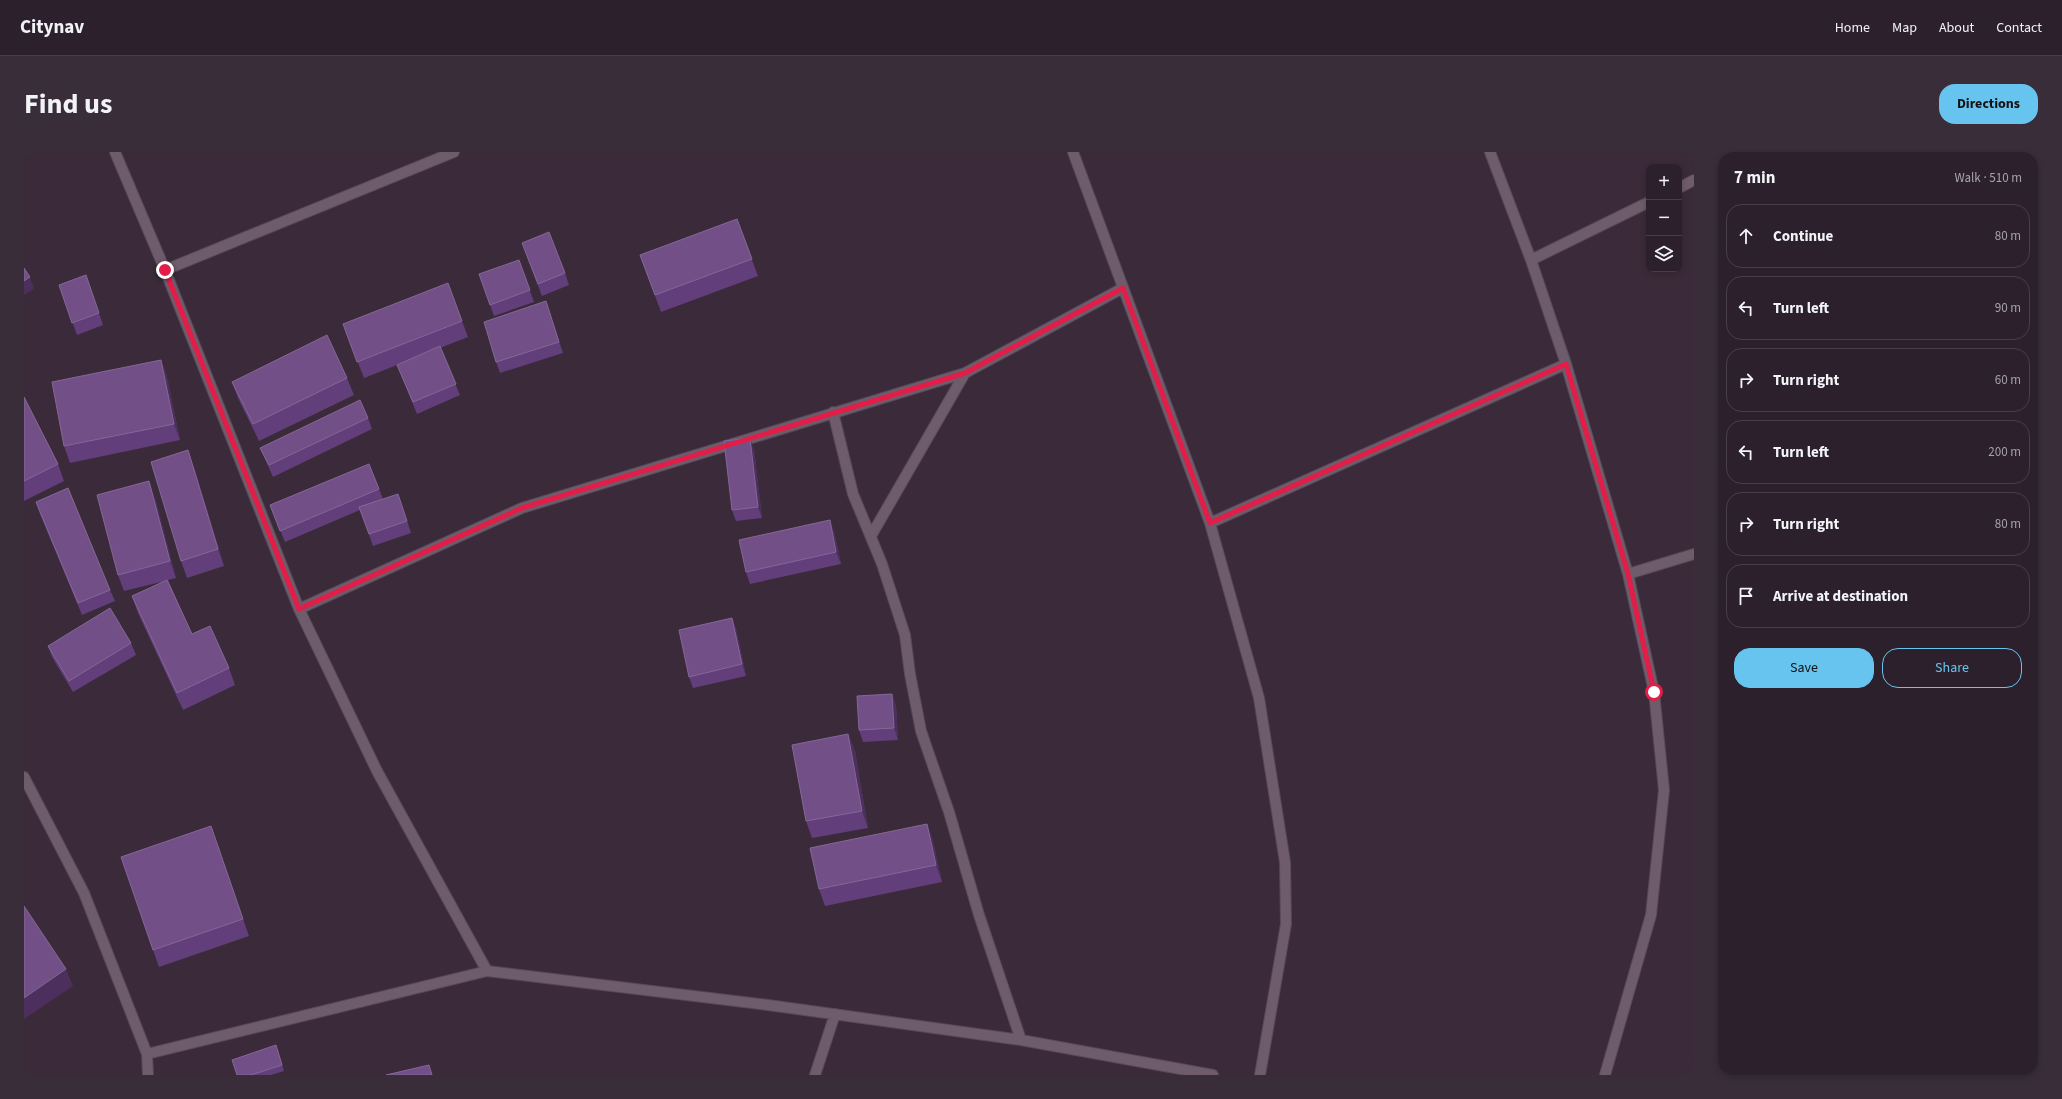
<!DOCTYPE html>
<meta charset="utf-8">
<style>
:root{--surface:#2c202c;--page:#382d38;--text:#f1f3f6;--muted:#a6a3a9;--line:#483e48;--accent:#67c4ef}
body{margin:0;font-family:"Source Sans 3",sans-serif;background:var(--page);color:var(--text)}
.controls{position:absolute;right:12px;top:12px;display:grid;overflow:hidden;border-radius:8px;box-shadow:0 2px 6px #0003}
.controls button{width:36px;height:36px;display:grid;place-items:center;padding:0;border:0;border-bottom:1px solid var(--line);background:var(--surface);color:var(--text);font:20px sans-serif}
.stop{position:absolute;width:12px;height:12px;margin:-9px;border:3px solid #e11d48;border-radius:50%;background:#fff}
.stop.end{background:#e11d48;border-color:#fff;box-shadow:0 1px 4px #0008}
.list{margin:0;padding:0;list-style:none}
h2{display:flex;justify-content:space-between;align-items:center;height:52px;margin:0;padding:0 16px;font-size:17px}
h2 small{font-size:13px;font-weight:400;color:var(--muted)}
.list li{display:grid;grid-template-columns:26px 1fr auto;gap:12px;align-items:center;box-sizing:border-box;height:64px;margin:0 8px 8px;padding:0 8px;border:1px solid var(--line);border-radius:16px}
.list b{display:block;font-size:15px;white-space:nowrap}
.list em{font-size:13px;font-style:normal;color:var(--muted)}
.actions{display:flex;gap:8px;padding:12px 16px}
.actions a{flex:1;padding:9px 0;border:1px solid var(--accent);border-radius:16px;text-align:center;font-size:14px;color:var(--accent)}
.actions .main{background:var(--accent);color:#111}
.icon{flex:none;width:22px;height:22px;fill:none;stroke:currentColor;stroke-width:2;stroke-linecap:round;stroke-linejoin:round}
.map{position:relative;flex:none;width:1670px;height:923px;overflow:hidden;border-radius:16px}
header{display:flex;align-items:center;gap:24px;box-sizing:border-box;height:56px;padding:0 20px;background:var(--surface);border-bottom:1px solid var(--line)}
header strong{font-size:19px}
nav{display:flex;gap:22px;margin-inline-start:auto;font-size:14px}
.intro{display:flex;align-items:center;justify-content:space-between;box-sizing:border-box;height:96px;padding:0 24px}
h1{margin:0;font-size:28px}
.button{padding:10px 18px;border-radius:16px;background:var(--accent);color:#111;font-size:14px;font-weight:700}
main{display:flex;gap:24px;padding:0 24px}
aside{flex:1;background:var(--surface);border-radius:16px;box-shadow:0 2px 6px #0003}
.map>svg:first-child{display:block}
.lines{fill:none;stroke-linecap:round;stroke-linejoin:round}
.minor-casing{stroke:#574956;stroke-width:12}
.minor{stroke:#6e5c6c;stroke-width:10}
.wall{fill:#623e7b}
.shaded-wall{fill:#4c2f5c}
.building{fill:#725087;stroke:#856797}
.route{stroke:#e11d48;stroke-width:5}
</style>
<header>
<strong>Citynav</strong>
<nav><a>Home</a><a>Map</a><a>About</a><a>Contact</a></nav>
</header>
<div class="intro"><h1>Find us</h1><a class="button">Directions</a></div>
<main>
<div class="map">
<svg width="1670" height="923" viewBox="0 0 1670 923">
<rect width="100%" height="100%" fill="#3b2b3a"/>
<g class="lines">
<g class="minor-casing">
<path id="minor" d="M91,0L141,118
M1049,0L1186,371L1235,546L1261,710L1262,772L1236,923
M1466,0L1507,108L1542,212L1604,422L1630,540L1640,638L1627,763L1581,923
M1655,36L1670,28
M1507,108L1625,50
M1099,136L941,221L498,356L275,457L353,619L463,819L744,853L997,888L1189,923
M809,260L829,342L858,412L881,483L886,522L897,579L925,660L955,763L997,888
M1186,371L1542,212
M847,384L941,221
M1604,422L1670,402
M275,457L141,118L430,0
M0,625L60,741L123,902L463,819
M123,902L124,923
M791,923L811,862"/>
</g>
<use href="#minor" class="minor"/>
</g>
<path class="wall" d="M713,67L734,124L637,160L616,103Z
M502,102L541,121L545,133L518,144Z
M495,108L510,150L470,164L466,153Z
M62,123L79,173L53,183L35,133Z
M526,161L539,201L476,221L472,210Z
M438,169L444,185L416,196L436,243L393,262L373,213L340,226L319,172Z
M137,208L143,225L156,288L46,311L40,294Z
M323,226L330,243L235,289L214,246L208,230Z
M0,245L34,312L40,329L0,349Z
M344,266L348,277L249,325L241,307L236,296Z
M730,297L738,366L712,369L708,358Z
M170,315L200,414L163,426L157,409Z
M355,337L359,347L378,353L387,381L349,394L336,358L261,390L246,353Z
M131,346L152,426L144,428L168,482L205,516L211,533L159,558L114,461L108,444L141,429L100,439L94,423Z
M12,350L86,438L91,449L58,463L16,362Z
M810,379L817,412L726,432L722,420Z
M708,466L712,477L722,524L669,536L665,525Z
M107,491L112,503L49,540L28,505L24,494Z
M868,542L872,554L874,588L839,590L835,578Z
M824,582L831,599L844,676L788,686L782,669Z
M903,672L909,689L918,730L801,754L795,737Z
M187,674L225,784L135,815L129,798Z
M254,899L260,919L247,923H213Z"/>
<path class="shaded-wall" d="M6,125L10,137L0,143V129Z
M522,149L526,161L539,201L535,190Z
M137,208L143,225L156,288L150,272Z
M726,286L730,297L738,366L734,355Z
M164,298L170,315L200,414L194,397Z
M125,329L131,346L152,426L146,409Z
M806,368L810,379L817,412L812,400Z
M708,466L712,477L722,524L718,512Z
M868,542L872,554L874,588L870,576Z
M824,582L831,599L844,676L838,659Z
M903,672L909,689L918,730L912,713Z
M187,674L193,691L225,784L219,767Z
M42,817L49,834L0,867V846Z"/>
<path class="building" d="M713,67L728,107L631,143L616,103Z
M525,80L541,121L514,132L498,91Z
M495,108L506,138L466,153L455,122Z
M0,116L6,125L0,129Z
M62,123L75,161L48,171L35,133Z
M424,131L438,169L333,210L319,172Z
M522,149L535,190L472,210L460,170Z
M303,183L323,226L229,272L208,230Z
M416,194L432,232L389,250L373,213Z
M137,208L150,272L40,294L28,230Z
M0,245L34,312L0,329Z
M336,248L344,266L245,313L236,296Z
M726,286L734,355L708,358L700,289Z
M164,298L194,397L157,409L127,310Z
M345,312L355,337L256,379L246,353Z
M125,329L146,409L94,423L73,343Z
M44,336L86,438L54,451L12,350Z
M374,342L383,369L345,382L335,355Z
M806,368L812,400L722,420L715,388Z
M143,428L168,482L186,474L205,516L153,541L108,444Z
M86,456L107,491L45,529L24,494Z
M708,466L718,512L665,525L655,478Z
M868,542L870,576L835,578L833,544Z
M824,582L838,659L782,669L768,593Z
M903,672L912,713L795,737L786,696Z
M187,674L219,767L129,798L97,705Z
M0,754L42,817L0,846Z
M252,893L258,913L227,923H213L208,908Z
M405,913L408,923H362Z"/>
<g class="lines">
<path class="route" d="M141,118L275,457L498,356L941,221L1099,136L1186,371L1542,212L1604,422L1630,540"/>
</g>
</svg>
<div class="controls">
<button>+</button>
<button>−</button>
<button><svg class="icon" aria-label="layers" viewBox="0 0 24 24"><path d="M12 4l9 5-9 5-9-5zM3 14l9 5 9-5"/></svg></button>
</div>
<div class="stop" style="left:1630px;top:540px"></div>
<div class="stop end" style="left:141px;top:118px"></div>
</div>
<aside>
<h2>7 min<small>Walk · 510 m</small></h2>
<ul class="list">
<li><svg class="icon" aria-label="ahead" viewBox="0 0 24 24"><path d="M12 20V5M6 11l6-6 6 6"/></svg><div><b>Continue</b></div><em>80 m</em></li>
<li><svg class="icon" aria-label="left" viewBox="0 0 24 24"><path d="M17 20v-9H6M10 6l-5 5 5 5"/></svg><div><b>Turn left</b></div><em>90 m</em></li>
<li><svg class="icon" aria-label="right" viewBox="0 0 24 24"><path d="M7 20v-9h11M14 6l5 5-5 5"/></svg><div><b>Turn right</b></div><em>60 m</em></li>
<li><svg class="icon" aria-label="left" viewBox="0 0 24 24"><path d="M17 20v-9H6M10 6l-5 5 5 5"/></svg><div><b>Turn left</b></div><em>200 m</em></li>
<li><svg class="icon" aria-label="right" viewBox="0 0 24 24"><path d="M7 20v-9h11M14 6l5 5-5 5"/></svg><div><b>Turn right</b></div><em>80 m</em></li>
<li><svg class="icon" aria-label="arrive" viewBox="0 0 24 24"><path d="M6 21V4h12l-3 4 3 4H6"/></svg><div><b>Arrive at destination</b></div></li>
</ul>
<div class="actions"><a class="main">Save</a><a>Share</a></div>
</aside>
</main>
